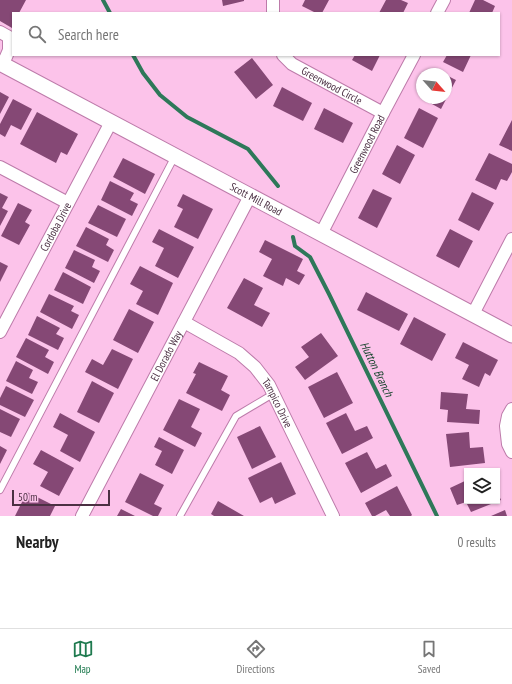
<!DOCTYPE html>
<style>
:root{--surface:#fff;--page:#f2f2f2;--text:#222;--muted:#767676;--line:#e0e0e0;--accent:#1f7a4f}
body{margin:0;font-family:"PT Sans Narrow",sans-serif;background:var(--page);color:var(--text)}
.controls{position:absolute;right:12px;bottom:12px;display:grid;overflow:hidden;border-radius:0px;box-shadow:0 1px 3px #0004}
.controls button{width:36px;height:36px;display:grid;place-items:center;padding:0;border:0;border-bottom:1px solid var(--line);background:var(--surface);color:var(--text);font:20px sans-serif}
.compass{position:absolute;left:416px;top:68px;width:36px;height:36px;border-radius:50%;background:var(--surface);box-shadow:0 1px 3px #0004;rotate:117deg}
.scale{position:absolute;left:12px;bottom:10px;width:98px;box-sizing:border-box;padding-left:4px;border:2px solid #4b3043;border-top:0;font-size:11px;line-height:14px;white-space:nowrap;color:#4b3043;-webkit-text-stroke:3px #fcc3ea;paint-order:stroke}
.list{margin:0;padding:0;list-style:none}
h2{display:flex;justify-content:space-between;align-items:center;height:52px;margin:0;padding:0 16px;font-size:17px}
h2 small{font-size:13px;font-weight:400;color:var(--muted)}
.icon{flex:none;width:22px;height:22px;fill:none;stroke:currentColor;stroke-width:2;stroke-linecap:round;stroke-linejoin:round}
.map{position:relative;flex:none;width:512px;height:516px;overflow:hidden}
.search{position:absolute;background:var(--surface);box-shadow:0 1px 3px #0004;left:12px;right:12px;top:12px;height:44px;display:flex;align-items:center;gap:10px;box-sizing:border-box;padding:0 14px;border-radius:0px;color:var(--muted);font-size:15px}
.sheet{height:112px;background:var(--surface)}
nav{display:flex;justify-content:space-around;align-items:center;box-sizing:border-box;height:56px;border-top:1px solid var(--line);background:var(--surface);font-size:11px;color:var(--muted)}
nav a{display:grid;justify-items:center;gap:2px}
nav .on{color:var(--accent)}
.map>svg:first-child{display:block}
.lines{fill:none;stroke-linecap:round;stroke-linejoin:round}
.stream{stroke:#2e7859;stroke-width:4}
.building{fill:#854875}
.service-casing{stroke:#bd7baa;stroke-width:8}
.minor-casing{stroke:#bd7baa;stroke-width:14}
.tertiary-casing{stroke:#bd7baa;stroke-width:17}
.service{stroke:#fff;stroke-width:6}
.minor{stroke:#fff;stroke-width:12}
.tertiary{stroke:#fff;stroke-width:15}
.labels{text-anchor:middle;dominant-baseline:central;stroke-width:4;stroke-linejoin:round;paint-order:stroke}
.street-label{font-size:11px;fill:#4b3043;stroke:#fcc3ea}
.water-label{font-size:12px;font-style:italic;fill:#18452e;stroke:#fcc3ea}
</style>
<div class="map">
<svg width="512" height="516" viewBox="0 0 512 516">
<rect width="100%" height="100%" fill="#fcc3ea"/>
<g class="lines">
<path class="stream" d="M103,0L110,13
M133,55L143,73L160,95L187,117L248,149L278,186
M293,237L295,246L310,257L329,294L437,516"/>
</g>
<path class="building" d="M0,0H26L19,13H13V25L12,28L0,21Z
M222,0H244V1L223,6Z
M305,0H329L322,13H316L302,6Z
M386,0H401L408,3L403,13H379Z
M475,0H483L495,6L492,13H469Z
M355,55H380L372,71L352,60Z
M447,55H471L463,72L443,62Z
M252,58L273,85L256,99L234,72Z
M438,70L445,74H436Z
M446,75L456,80L441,109L423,99V98H446Z
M282,87L312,103L303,121L273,106Z
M0,92L9,97L0,114Z
M13,99L32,109L21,130L11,125L5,137L0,134V124Z
M324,108L353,123L343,143L314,129Z
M419,108L438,118L423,148L404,138Z
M37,112L78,134L67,155L61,152L56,163L20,144Z
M512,120V151L499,145Z
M397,145L415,155L400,184L382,174Z
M489,153L512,164V172L507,181L501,179L496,190L475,180Z
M123,158L155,174L145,194L113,177Z
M110,181L134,193L130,200L138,204L132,216L101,200Z
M373,189L392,198L377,228L358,218Z
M472,192L494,203L479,231L458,220Z
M0,193L8,197L2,208L8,211L0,226Z
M183,194L213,209L198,239L174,227L183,209L177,206Z
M18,203L32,210L25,222L30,225L19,245L1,236Z
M98,205L126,219L117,237L88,223Z
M86,227L109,239L106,245L114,250L108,262L76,246Z
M159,229L194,247L178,278L155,266L164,248L152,242Z
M450,229L473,241L459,268L436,256Z
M265,240L303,259L297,271L305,275L299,285L286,278L283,286L263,276L272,259L259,252Z
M74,250L95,260L92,267L100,271L94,283L65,268Z
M0,262L8,266L0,282Z
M140,266L173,283L158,315L136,304L143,291L130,284Z
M63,272L91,287L83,304L54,290Z
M244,278L263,288L254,305L270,313L262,327L227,308Z
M366,292L408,314L399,331L357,310Z
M49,294L74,306L71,311L79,315L72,329L40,312Z
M129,309L154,322L138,353L113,340Z
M37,316L60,328L56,334L64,338L58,350L28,335Z
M414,317L446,334L432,361L400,344Z
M321,333L338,356L305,380L295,367L309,357L301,347Z
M26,338L49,350L45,357L54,362L48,374L16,357Z
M463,342L498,360L490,376L485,373L479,387L462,379L469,365L455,358Z
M112,349L133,359L118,389L85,372L92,359L103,365Z
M16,361L33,370L29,378L38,382L32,394L6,381Z
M199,362L228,376L221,390L230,395L222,411L186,393L196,374L193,373Z
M337,372L353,403L324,418L308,387Z
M92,381L114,393L99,423L77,412Z
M6,386L34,400L25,417L0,405V398Z
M441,392L468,394L466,409L480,410L479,424L447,422L448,410L440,409Z
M179,399L200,409L191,427L202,433L195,447L163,430Z
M0,409L20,419L11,437L0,432Z
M60,413L95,432L80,462L60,451L68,435L53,427Z
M346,413L355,431L367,426L373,438L342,454L326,423Z
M260,426L276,457L252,469L237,437Z
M469,432L470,448L483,447L485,463L450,467L446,434Z
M159,437L184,450L172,474L155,465L162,451L154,447Z
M0,446L7,450L0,464Z
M41,450L74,468L59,496L40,486L48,472L33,464Z
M367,452L376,469L386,464L392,476L361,493L345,463Z
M281,462L296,494L275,504L272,497L260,503L248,478Z
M140,473L164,485L154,504L162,508L158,516H153L125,502Z
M467,480V501H497V491L501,500L471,512L466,502L457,505L450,488Z
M397,486L412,515L411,516H390L386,510L375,516H372L365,503Z
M27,492L55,506L50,516H15Z
M218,501L244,516H214L211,514Z
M121,509L135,516H117Z
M505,510L507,516H491Z"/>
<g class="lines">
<g class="service-casing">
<path id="service" d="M0,490L175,156
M180,516L236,416L273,394"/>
</g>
<g class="minor-casing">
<g id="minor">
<path d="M273,13V0"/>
<path d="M437,13L444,0"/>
<path d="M0,32L9,37V50L3,64"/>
<path id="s1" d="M283,55L292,64L383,113"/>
<path d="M0,167L68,203"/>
<path id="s2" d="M321,234L383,113L414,55"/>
<path d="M473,314L512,239"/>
<path id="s3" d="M184,322L239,353L255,367L269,385L333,516"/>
<path id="s4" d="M0,332L111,122"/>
<path d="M512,409L508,416L506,426L508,444L512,452"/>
<path id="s5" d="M82,516L250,196"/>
</g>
</g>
<g class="tertiary-casing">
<g id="tertiary">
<path id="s6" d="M0,63L512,335"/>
</g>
</g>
<use href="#service" class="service"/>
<use href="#minor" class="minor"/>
<use href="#tertiary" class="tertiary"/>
</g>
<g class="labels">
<g class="street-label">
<text stroke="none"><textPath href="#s1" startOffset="58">Greenwood Circle</textPath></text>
<text stroke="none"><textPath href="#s2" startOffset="101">Greenwood Road</textPath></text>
<text stroke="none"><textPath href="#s6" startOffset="290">Scott Mill Road</textPath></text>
<text stroke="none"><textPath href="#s4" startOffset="119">Cordoba Drive</textPath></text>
<text stroke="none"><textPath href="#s5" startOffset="181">El Dorado Way</textPath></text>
<text stroke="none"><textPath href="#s3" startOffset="127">Tampico Drive</textPath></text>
</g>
<g class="water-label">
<text transform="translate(377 369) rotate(64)">Hutton Branch</text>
</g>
</g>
</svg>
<div class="controls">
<button><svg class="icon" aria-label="layers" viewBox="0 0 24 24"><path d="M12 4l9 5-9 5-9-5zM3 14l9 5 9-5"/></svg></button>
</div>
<svg class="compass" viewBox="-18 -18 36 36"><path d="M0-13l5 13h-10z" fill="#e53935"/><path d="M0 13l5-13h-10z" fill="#767676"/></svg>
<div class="scale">50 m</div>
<div class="search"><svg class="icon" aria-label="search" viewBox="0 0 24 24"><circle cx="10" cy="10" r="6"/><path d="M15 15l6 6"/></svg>Search here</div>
</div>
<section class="sheet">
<h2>Nearby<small>0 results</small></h2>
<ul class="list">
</ul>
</section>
<nav>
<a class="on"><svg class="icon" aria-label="map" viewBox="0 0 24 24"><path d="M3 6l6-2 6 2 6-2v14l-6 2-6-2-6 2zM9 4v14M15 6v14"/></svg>Map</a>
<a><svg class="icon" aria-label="directions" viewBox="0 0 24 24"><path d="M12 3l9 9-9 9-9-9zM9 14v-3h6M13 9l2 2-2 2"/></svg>Directions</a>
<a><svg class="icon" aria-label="saved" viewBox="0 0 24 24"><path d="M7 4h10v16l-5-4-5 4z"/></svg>Saved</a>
</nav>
